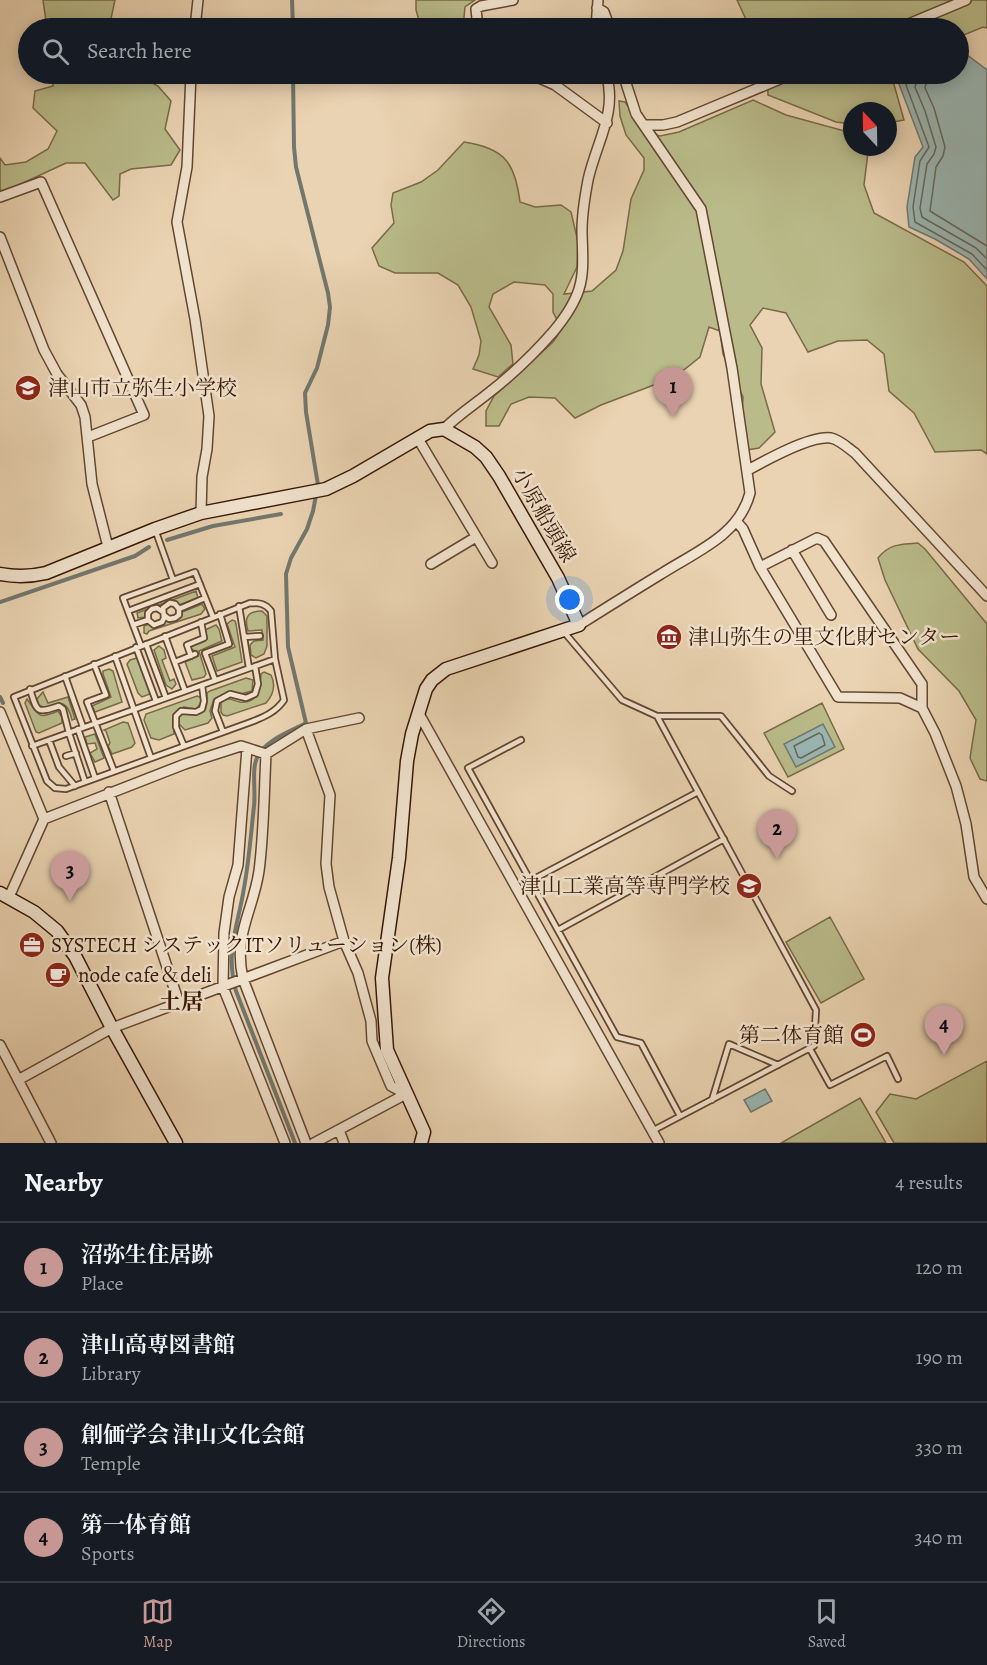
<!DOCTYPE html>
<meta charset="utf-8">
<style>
:root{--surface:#171b24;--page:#242831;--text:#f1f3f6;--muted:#9ea1a6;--line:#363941;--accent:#c59692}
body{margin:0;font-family:Alegreya,"Noto Serif JP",serif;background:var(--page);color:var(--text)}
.compass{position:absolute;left:843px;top:102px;width:54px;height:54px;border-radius:50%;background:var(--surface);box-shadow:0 3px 15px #0003;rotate:338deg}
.you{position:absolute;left:570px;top:600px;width:21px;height:21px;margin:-15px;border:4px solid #fff;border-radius:50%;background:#1a73e8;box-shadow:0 0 0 9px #1a73e833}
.badge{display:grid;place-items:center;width:39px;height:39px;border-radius:50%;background:var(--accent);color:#111;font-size:20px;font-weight:700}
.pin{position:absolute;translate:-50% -50px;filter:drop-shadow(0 2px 3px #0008)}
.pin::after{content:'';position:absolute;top:32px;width:21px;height:18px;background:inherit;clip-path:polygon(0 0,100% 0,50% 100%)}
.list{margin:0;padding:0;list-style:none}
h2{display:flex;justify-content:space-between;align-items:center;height:78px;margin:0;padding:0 24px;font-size:26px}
h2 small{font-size:20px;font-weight:400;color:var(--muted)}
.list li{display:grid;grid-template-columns:39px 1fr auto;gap:18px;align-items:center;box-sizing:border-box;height:90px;padding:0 24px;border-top:2px solid var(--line)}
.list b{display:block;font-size:22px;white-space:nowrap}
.list p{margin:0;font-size:20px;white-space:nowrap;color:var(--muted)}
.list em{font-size:20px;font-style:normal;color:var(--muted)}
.icon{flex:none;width:33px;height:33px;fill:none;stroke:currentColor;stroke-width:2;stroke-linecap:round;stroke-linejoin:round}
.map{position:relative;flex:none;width:987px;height:1143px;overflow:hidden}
.search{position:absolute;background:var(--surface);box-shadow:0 3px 15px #0003;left:18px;right:18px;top:18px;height:66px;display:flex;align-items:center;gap:15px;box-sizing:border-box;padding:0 21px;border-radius:33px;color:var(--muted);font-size:22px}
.sheet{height:438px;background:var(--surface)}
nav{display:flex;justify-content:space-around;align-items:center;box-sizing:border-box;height:84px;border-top:2px solid var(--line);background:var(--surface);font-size:16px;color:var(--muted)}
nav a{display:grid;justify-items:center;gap:3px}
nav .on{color:var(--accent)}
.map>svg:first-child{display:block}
.green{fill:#babb8a;stroke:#786a48;stroke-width:1.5}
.water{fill:#9ab6b3;stroke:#72776e;stroke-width:1.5}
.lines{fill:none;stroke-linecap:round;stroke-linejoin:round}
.shore{stroke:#68675c;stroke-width:1.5}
.stream{stroke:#72776e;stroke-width:4}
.lane-casing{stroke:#644731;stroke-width:8}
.street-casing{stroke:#644731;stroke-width:12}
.secondary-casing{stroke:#371806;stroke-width:15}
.lane{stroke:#f1e2cd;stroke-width:4.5}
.street{stroke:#f1e2cd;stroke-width:9}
.secondary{stroke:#f1e2cd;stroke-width:12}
.labels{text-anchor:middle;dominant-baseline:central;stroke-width:5;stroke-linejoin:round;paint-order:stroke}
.poi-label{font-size:21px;fill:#371806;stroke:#f1e2cd;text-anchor:start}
.street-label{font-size:21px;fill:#371806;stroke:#f1e2cd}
.neighbourhood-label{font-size:22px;font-weight:bold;fill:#371806;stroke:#f1e2cd}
</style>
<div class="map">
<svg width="987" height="1143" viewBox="0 0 987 1143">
<rect width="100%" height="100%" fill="#ead3b2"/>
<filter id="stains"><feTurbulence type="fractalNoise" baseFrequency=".00333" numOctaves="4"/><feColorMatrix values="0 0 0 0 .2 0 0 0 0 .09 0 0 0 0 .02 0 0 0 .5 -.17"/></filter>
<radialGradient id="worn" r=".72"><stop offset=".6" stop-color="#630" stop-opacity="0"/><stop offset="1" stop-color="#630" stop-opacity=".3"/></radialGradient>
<path class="green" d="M43,0H115L109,28H47Z
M416,0H475L465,7L463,28H421L416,10Z
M737,0H987V28L983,27L959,37L958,28H750Z
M52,74H135L158,86L171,101L165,129L180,150L171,165L131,169L120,174L119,196L113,200L85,163H66L23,183L4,194L0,189V158L5,165L26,162L48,149L57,131L33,108L35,91L53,86Z
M767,74H891L904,120L888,123V111H852V124L836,122L768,95Z
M753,100L786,115L852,133V147H866L868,152L864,185L874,213L964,262L987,286V454L981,450L935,452L914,413L889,391L884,354L867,340L838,341L808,352L786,313L763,308L750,325L762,348L761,384L775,432L759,448L740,451L743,397L723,354L720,331L709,327L700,357L675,377L601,405L575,418L555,398L529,397L511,404L499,426H486V411L494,396L553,342L562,329L553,312V294L545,285L514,282L493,294L489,307L511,345L513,364L498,377L473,369L479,355L481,341L471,307L458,285L438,273H395L379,266L372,248L394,223L391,205L393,193L421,182L438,170L464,142C504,148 515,162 520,202L535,207L561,205L571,212L578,242L577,267L564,294L592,291L616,270L623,251L631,199L644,170V158L626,135L620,116L619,101L625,102L645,131L660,136L679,132Z
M918,543L925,549L987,624V781L980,779L970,758L976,720L959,691L918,649L885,580L878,558C889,544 901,544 918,543Z
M196,591L198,598L179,605L175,602L168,601L162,608L158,606L149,609L146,617L138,618L137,613Z
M202,604L205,609L201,614L149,631L147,634L144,633V626L149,624L155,627L164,623L166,620L170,621L178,619L182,612Z
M262,611L267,616V646L264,654L256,658L251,655L250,645L254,641L263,640L262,630L248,631C244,618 247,611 262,611Z
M232,620L235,621L236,624L242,662L217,671L212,656L235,647L227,624Z
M216,625L219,629L222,641L199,651L206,674L204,677L192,680L185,662L198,656L196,651L192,650L190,646L207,639L205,630Z
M159,646L164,650L166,658L162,660L170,681L174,679L176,684L172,689L166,685L154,650Z
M137,658L150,692V694L142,697L138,693L127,664L130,660Z
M109,669L113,671L122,702L95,712L92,706L111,697L103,674V671Z
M264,672L271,675C276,685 273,695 266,703L227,716L223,715L221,712V702L225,699C231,698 234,701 240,702C259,704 260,687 261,674Z
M246,678L253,680L252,691L241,694L231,691L214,699L210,711L212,718L208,723L185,730L179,724L178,719L182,713L188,712L196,715C208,712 207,704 207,693L210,691Z
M43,692L48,703L68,697L75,719L72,720C68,703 62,699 45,708L39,705L37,699Z
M197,696L200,697L202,702L196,709L184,707C169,713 174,722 174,734L159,740L151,738L144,720L146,714Z
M27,699C39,715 37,720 58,711L62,717V723L39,733L36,732L25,703Z
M822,703L844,749L788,777L764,733Z
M123,722L128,723L135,743L132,747L112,754L108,746L110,743L106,731L104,730Z
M95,734L104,758L95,762L90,753L97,749L95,743L87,744L85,737Z
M830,917L864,979L821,1003L786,942Z
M987,1061V1143H894L876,1112L890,1094L916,1099Z
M860,1098L886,1143H781Z"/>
<path class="water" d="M966,54L987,70V279L969,259L935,239L909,227L907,207L915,157L923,147L899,84C909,67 941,74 958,74L959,55Z
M823,724L835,747L796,767L784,744Z
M765,1089L772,1101L751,1112L744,1100Z"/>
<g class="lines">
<path class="shore" d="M912,74L911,78L906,85L929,147L920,161L913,207L915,222L972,254L987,270
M919,74L915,87L925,111L936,147L934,154L927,164L920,208L922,217L976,248L987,259
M928,74L925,88L934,108L945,147L943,156L936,167L930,211L987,246
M819,733L822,735L825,745L801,758L798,757L794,746Z"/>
<path class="stream" d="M292,0L293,28
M293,74L294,147L296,167L328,293L330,307L328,325L317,368L305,393L306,412L318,485L313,511L307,529L291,558L286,574L288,647L306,723C290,732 267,739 258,756C251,766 256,792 254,806C251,833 249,861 244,888C238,926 225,951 236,991L295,1143
M167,540L213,526L281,514
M0,602L135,556L149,547
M0,697L3,703"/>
<g class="lane-casing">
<path id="lane" d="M156,532L173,580
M250,603C259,603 265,603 271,611L275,659L284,700C276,712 264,717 251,722L66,789L55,788L47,781L14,697Z
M239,606L249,668
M179,609L205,598
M128,611L200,584
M164,615L169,619L175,618L179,615V609
M148,620L154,625L162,622L164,618L163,608L170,603L175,604L179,609
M148,620V613L152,609L157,608L163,612
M133,625L148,620
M564,632L622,700L657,716L816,1010L814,1046L652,1131
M165,636L185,691
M244,637L260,636
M146,644L166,698
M141,646L123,598L195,572L213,617
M136,647L156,701
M115,656L151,758
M191,656L187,645L204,638L201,622
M175,662L195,654
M94,664L106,695L87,702L114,771
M65,676L83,727
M215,680L205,653L229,644L220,614
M30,689C37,712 36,714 59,706L63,709L69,733L85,782
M657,716H721L769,776L792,791
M78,729L95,778
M223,732L215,711L217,701L230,694L246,698L255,694L258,684L255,666
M49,740L59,767L75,786
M521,740L468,768L617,1037L641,1043L680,1116
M32,746L275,659
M184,746L176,727V716L181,711L196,712L202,709L204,701L202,685
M66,756L76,753
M530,881L698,792
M558,930L724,839
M810,1049L830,1085L887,1056L898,1079
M712,1100L729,1044L778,1065"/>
</g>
<g class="street-casing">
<path id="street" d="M597,8L604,12L610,28
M195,28L198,0
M478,28L476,9L481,6L513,0
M596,28L598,0
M899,28L966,0
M191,74L187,167L177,222L195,319L209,416L207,449L202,477L201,513
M530,74L555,85L607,123
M644,125H663L677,122L792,74
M0,197L41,182L144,415L88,437
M0,237L44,350L57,374L81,405L85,417L92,484L108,547
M444,429C457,416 472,406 486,395C512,375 532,356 553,332C563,320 574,305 579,289C585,270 582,249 582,230C582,213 585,196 588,180C596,143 618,112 606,74
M417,437L492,563
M748,470C766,460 811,435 831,438C840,440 848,448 855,453L987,596
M736,521L743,529L760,567L838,697L900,698L922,708L935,733L956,786L966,824L974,877L987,899
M792,550L831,615
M431,564L476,537
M760,567L817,538L824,541L922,684V708
M579,625C606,608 633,591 661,574C695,552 739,536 750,493L732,368L701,209L636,114L623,74
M0,712L44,819
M418,712L659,1143
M306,729L359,718
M247,748L238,865L229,897L224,933L223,987L285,1143
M266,754C264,793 264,833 259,871C253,912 233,934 243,979L306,1143
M109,792L179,1003
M9,897L44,819L185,764L241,746L266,754L306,729L330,795L326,864L329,887L344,941L358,973L371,1021L372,1041L391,1086L406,1094
M0,1045L51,1143
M18,1080L112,1028L344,941
M339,1130L344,1143
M314,1143L406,1094"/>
</g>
<g class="secondary-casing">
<path id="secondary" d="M0,574C16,577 29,577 46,573L155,529L201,513L326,489L353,476L430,431L444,429L475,447L486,457L499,476L558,578L579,625L446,669L432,680L426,689L412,734L407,761L399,858L382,978L387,1050L424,1132L421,1143
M0,893L34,912L57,931L75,956L112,1028L176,1143"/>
</g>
<use href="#lane" class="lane"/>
<use href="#street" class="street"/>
<use href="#secondary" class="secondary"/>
</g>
<defs>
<g id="school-disc" transform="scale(1.35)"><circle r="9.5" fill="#8f2418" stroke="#f1e2cd"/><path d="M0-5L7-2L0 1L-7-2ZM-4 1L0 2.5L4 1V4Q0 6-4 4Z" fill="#fff"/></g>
<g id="museum-disc" transform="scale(1.35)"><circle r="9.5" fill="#8f2418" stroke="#f1e2cd"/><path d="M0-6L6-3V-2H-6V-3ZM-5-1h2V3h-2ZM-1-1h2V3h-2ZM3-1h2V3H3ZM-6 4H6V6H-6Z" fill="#fff"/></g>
<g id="university-disc" transform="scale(1.35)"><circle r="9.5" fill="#8f2418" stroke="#f1e2cd"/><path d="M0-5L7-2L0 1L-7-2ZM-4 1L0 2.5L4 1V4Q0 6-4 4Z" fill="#fff"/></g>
<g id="office-disc" transform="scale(1.35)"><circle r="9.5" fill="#8f2418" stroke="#f1e2cd"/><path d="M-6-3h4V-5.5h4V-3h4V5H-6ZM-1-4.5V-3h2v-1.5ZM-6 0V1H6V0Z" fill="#fff"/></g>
<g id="cafe-disc" transform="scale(1.35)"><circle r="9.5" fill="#8f2418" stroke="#f1e2cd"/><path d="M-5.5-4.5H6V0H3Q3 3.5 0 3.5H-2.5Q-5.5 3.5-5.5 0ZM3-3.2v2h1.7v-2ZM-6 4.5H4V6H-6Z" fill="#fff"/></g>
<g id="stadium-disc" transform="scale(1.35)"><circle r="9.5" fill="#8f2418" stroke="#f1e2cd"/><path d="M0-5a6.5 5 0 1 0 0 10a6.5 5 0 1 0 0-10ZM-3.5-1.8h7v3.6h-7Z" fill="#fff"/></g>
</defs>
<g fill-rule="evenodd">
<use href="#school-disc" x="28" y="388"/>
<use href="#museum-disc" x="669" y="637"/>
<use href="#university-disc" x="749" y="886"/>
<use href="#office-disc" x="32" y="945"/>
<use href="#cafe-disc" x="58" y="975"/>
<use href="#stadium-disc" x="863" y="1035"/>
</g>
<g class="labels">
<g class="poi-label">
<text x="48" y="388">津山市立弥生小学校</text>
<text x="688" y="637">津山弥生の里文化財センター</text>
<text x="730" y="886" text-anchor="end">津山工業高等専門学校</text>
<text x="51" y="945">SYSTECH システックITソリューション(株)</text>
<text x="78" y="975">node cafe＆deli</text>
<text x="844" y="1035" text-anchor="end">第二体育館</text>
</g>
<g class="street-label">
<text transform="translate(544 515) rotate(60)">小原船頭線</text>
</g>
<g class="neighbourhood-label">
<text x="181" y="1002">土居</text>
</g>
</g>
<rect width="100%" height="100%" filter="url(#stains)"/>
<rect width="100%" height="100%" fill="url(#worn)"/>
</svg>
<svg class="compass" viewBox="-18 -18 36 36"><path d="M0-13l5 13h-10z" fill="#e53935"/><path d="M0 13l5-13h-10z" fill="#9ea1a6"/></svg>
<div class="you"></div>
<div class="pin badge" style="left:673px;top:417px">1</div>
<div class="pin badge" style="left:777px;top:859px">2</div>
<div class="pin badge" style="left:70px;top:901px">3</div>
<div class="pin badge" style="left:944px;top:1055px">4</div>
<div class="search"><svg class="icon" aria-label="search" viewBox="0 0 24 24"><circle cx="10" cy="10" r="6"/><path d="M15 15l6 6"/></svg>Search here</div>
</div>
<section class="sheet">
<h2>Nearby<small>4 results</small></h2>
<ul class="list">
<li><span class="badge">1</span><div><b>沼弥生住居跡</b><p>Place</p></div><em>120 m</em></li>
<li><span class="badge">2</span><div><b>津山高専図書館</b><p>Library</p></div><em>190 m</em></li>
<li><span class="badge">3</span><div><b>創価学会 津山文化会館</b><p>Temple</p></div><em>330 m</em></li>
<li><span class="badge">4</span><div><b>第一体育館</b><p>Sports</p></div><em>340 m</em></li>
</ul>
</section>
<nav>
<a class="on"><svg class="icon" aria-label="map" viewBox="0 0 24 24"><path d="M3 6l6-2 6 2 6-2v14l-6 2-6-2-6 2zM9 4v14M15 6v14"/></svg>Map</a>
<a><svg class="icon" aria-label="directions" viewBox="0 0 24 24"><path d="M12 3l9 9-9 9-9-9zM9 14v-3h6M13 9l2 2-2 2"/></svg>Directions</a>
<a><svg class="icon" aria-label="saved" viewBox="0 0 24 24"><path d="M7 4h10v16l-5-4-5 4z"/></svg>Saved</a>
</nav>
